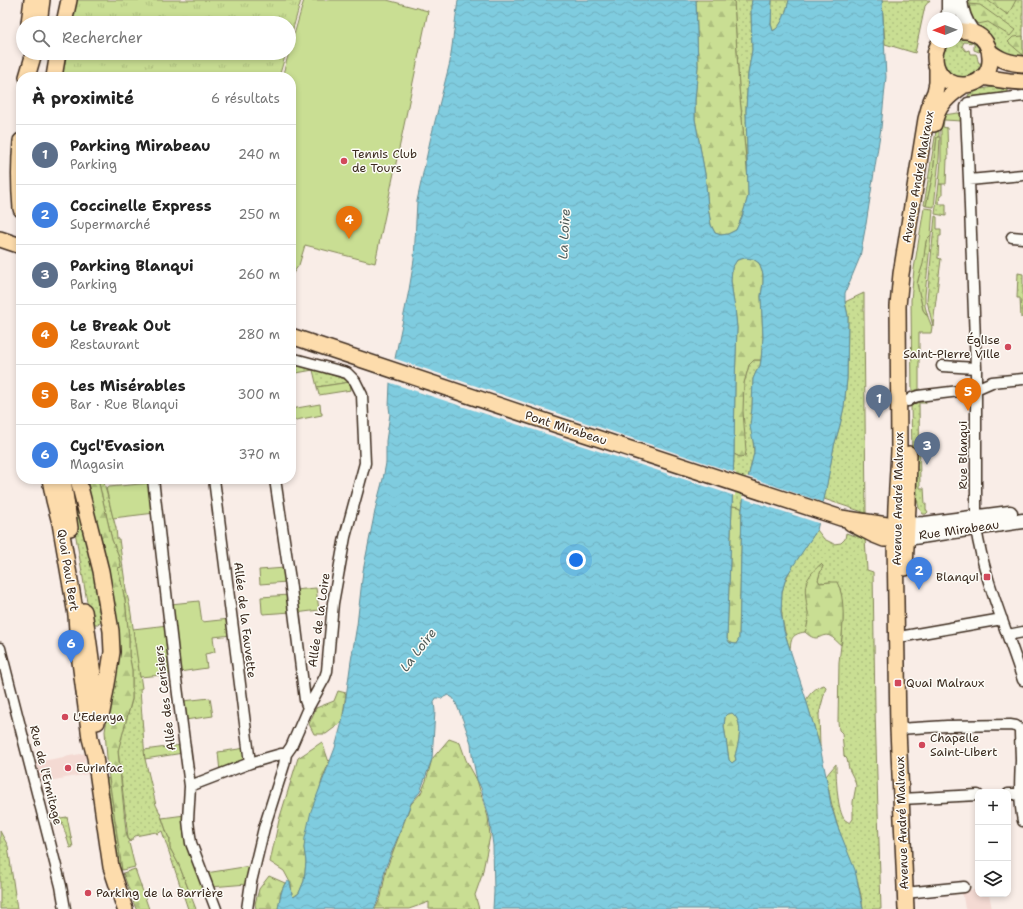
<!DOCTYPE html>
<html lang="fr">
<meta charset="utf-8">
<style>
:root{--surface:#fff;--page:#f2f2f2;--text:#222;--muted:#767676;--line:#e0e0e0;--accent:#ea580c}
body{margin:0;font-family:"Shantell Sans",sans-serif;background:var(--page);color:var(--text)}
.controls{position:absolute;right:12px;bottom:12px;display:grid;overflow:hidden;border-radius:8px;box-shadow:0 2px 6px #0003}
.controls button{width:36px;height:36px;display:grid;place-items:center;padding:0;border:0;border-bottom:1px solid var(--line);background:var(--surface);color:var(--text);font:20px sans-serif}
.compass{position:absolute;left:927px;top:12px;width:36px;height:36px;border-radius:50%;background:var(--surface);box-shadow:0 2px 6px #0003;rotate:269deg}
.you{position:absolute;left:576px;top:560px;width:14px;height:14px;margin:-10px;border:3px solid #fff;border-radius:50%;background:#1a73e8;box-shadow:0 0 0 6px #1a73e833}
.badge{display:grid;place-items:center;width:26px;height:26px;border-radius:50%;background:var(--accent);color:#fff;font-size:13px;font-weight:700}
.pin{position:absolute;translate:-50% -33px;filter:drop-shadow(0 1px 2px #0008)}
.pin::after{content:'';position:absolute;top:21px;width:14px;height:12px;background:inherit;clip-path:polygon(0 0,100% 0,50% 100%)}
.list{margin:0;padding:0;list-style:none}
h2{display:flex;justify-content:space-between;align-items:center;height:52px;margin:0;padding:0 16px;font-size:17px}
h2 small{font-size:13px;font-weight:400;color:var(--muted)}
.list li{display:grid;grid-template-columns:26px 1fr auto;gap:12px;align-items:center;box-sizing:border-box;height:60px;padding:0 16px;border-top:1px solid var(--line)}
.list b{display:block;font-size:15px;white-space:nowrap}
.list p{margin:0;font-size:13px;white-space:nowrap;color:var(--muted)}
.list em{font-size:13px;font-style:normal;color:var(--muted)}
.icon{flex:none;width:22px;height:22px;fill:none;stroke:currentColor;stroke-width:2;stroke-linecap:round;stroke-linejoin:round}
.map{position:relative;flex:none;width:1023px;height:909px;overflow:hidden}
.search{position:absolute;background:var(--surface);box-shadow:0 2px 6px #0003;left:16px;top:16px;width:280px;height:44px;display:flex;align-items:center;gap:10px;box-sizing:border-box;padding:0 14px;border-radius:22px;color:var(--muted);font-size:15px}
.panel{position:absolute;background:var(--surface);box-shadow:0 2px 6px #0003;left:16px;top:72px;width:280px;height:412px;border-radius:16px}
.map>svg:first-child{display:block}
.built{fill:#f4dad3}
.grass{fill:url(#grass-dots);stroke:#828458}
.forest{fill:url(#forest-firs);stroke:#828458}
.park{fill:url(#park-tufts);stroke:#828458}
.garden{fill:#c9de93;stroke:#828458}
.water{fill:url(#water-waves);stroke:#648b92;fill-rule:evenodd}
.pier{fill:#f9ede7}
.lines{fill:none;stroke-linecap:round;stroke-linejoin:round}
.street-casing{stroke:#3b2a1e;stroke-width:13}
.secondary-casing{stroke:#3b2a1e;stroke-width:17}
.primary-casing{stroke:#3b2a1e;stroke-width:18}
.street{stroke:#fdfcf7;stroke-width:10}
.secondary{stroke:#fdfcf7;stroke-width:14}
.primary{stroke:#fddcac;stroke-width:15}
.poi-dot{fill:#d1495b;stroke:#fdfcf7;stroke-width:1.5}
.labels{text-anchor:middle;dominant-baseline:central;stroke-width:3;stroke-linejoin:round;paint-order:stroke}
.poi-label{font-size:12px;fill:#3b2a1e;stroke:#fdfcf7;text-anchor:start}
.street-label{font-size:12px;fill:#3b2a1e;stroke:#fdfcf7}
.water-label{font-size:13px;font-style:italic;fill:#4f5b58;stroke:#fdfcf7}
</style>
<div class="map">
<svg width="1023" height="909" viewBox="0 0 1023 909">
<defs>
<pattern id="grass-dots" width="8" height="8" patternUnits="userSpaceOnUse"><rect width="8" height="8" fill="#c9de93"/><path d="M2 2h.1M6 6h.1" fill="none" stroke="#aebf7e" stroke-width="1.8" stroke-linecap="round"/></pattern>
<pattern id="forest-firs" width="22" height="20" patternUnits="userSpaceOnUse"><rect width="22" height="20" fill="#c9de93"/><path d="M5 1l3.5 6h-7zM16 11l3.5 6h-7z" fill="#aebf7e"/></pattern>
<pattern id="park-tufts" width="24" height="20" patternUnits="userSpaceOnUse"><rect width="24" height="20" fill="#c9de93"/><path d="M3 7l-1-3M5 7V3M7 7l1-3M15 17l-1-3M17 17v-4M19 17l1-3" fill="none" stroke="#aebf7e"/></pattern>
<pattern id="water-waves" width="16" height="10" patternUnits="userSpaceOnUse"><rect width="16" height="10" fill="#7fccdf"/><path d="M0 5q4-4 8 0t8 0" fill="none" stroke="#6fafbf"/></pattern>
</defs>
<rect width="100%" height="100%" fill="#f9ede7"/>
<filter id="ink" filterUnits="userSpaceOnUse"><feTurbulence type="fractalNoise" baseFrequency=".025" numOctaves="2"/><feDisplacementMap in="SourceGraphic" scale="8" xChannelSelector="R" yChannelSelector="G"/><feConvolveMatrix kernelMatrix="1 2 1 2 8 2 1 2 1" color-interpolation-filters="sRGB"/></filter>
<g filter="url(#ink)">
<path class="built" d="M86,753V758L84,761V768L88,770L89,774L36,783L31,763Z
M978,889V894H989L992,909H965L963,896L960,891Z"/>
<path class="grass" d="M734,0H752L751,7L752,50L748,74L746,110L748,179L739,88Z
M772,0H789C787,9 782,27 773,31L771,24Z
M882,0H930L925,6L915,53L885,44Z
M968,0H1023V58L1004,52L996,45L993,39L988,33L972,19L969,13Z
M957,39L959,41H961L960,39C970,38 976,43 980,51L979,52L974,50V44L973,43L964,42L962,46L966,51L969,50L970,54H976C978,57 977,60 979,63H981C970,96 924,65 951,42H957Z
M993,87L1007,90V94L969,99L968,95L982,89Z
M936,131H939V137H937L933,174L926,206L924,205Z
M939,184H942V196H940L939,204H946V216L935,214Z
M935,216L937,217V229H941V236H939L938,258L941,259L935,308L933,326L929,310L927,300Z
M931,235L925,295V306L928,317L923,310L917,284L919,276L922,266L926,241L928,238Z
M1018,273L1023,274V316L1021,318L1020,298H1017Z
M864,293V314L866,513L824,499L834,446L840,425L844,407L847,379L848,316L845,302Z
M754,360H761L760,366L756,372L753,379L752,408L751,415L754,453L744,495L742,509L739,507L732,506L734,454L740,457L744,383L749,365Z
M291,362L348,380L350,382L317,387L313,370L291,374Z
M917,399L925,400L926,403H919L920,488H924L925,504H926V509L928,512L926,514H923L919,508L917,500H913L911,405Z
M67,479H73L96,573L102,621L98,624H93L90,619L69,496Z
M98,479H103L116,528L117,539H119L126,590L130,607L142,688L140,689L145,759L156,805L160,813L168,836L170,839V848L179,865L196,909H188L162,831L157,834L156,832L135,836L130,842L128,838L118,750L132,700V670L129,654V638L125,600L118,568L121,567L118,554L112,540Z
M817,530L824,539L834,544L841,543L845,539L846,533L865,539L867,570L873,572L875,711L881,909H863C860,878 846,853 837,824C832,808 829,792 826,776L836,764C836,776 837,812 845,820C845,820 850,823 850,823L853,819V802L856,786L855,781L849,769L847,759L844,756L842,733L839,730L838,722L839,662L842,637L843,617L842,602L840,588L831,582L820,583L818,580L820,573L823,566L821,564L808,618L807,628L805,632C792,634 791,638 790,650C783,627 776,600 787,577C794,560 807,545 817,530Z
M824,685L826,687L819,714L820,747L806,700C811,692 815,688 824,685Z
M109,778L122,870L119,871L105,779Z
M67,817L73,847L70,848L62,822H55L54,819Z
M0,831L8,846L17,909H0Z"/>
<path class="forest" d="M696,0H734L739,88L748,179V196L742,217L736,230L728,234L721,235L715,233L711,225L708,207L705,174L695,119V100L698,66Z
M987,0H1016L1008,15Z
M968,4L980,5L1015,30L1010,36L988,22L978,24C971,18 969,13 968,4Z
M1023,36V55L1008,42L1013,37Z
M745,258L753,259L759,263L763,274V283L761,296L763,337L761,360H754L749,365L744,383L743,411L746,451L745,456L740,457L734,454L735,382L737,328L735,308L733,297L731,281L732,268L737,260Z
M83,479H98L112,540L118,554L121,567L118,568L125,600L129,638V654L132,670V699L118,751L126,831L135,867L122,870L108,771L105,731L119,650L118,626L112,592Z
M732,506L739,507L742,509L739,639L736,644L730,643L727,639Z
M821,564L823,566L820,573L818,580L820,583L831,582H837C846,598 843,627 841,645C837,642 834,638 830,636C820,632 819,645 805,632C808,626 808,620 808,613C807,606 804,590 806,584C808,576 815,569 821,564Z
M338,691L346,693L342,722L326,734H314L309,724L316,708L334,701Z
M732,713C745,722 738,744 735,756L736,760L732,763L729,760L724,726L725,717L728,714Z
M449,739L460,743L466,760L477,780L488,817L490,836L482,875L475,895L479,909H429V902L409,909H375L381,897L386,870L411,804L421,793L426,781L432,759Z
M322,742L329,762L322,780L304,848L306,862L304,881L299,893L293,897L292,895L291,884L284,871L270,862L279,820L298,758Z
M135,869L149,909H136L123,873Z
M269,876L285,883L281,892L278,909H256L255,904L259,889Z"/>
<path class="park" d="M73,0H301L289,43V23H70Z
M65,53H286L279,77H61Z"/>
<path class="garden" d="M304,0H387L428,11L375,263L305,245L299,265L291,276V77H282Z
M958,113L961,114L962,121L944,120L943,127L947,128L948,159H947L946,184H939L941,161V130L939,129L943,115Z
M937,137H940L939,159L934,207L926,206L933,174Z
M924,208L933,209L931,235L928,238L926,241L923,264L919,276L917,284L923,310L928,317L932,327L931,333H919V391L912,393L911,300L914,269Z
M350,382L351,390L319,395L317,387Z
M320,404L321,413H322V415L291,421V409Z
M151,483L155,513L113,518L106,488H107L109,487Z
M285,568L287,582L260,584L259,570Z
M316,588L319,610L296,613L294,590Z
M289,595L291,612L263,614L262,612L261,597Z
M199,601L202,622L230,619L232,635L213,637L215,652L205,654L207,668L179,672L171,604Z
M168,625L173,674L140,677L133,629Z
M210,698L213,716L185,720L183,701Z
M182,745L183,753L145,759L144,750Z
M246,748L248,759L220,772L218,752Z
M185,815L205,887L190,893L179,865L170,848V839L168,836L162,818Z
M250,866L247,884L211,887L206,873Z"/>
<path class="water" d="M458,0H696L698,66L695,100V119L705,174L708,207L711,225L715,233L721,235L728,234L736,230L742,217L748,196L746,110L748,74L752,50L751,7L752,0H772L771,24L773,31C782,27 787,9 789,0H882L886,77L881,128L866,224L860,257L845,293V302L848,316L847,379L844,407L840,425L834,446L825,495L817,530L797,560L786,577L782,592L781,612L784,631L805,696L820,747L826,776L831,805L837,825L855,870L863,909H493L494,892L493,845L489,817L481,788L477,780L472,755L471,743L463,720L455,701L453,698L448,695L442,698H436L434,702L435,711L432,759L420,792L411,803L397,839L385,869L380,896L374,909H278C279,903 282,884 287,882C288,881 289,882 290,882L292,895L294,897L299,893L304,881L306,862L304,848L305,838L311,811L335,748L342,722L345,704L351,661L357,625L363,571L376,506L383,479L386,463V441L390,414L389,407L390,383L409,290L414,260L417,201L430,141L450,62ZM745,258L753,259L759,263L763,274V283L761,296L763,337L761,360L760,366L756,372L753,379L752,408L750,426L754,446V453L744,495L742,509L739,639L736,644L730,643L727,639L734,454L735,382L737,328L735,308L733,297L731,281L732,268L737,260ZM732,713C745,722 738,744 735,756L736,760L732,763L729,760L724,726L725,717L728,714Z"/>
<path class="pier" d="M393,358L736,473L735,496L388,382Z
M746,476L825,503L821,524L742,498Z"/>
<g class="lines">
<g class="street-casing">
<path id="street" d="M1023,96L968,103L966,107V113L969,180L976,368V528C984,580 1007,630 1023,680
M969,180L1023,175
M1012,237L1023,238
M942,366L976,368
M908,401L912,398L918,396L976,389L992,382L1023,379
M153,479L176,679L190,786L188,820L189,829L191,843L216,909
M214,479L250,763
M275,479L290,580L305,700L308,708
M1008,635L1023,632
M905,636L1002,619
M0,648L61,886L65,909
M898,729L947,726L1010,725L1016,726L1020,730
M1020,730C1020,740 1021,751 1021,761C1020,781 1019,801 1023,821
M190,786L250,763L281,754H286
M1008,794H1020
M901,799L978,795
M905,893L964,887
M247,909L251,882L264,828L284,765L286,754L291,747L308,708L325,677L327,671L333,603L345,537L365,463L362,395L355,381L347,373L291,358"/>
</g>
<g class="secondary-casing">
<path id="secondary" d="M949,0V18
M960,0C961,12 965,22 972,32
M907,525L925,524L1010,513
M907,538L1023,521"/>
</g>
<g class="primary-casing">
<path id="primary" d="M29,23L32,0
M39,23L42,0
M64,23L69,0
M940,42C935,49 934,57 936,65C945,96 992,89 990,58C990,53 989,48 986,43C980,33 968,30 957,31
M990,52C1001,60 1009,63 1023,64
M27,77L34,53
M54,77L58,53
M982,77L1009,81L1023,82
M934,124C937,106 948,96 963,86
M21,141C19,163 19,186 21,209
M0,239L21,246
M291,336L554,424L841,518L887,525H904
M50,479L54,500L60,523L76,615L78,646L90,738L95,757L111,867L125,909
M63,479L70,528
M78,479L101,571L111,631L112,652L108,678L102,712
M851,523L874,535L884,539L906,538
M905,568L908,505L909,454
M84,611C90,648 95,685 97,722
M906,909L898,729L895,539L896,506L899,451L898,306L901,274L926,119L931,101L935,92L937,83V69"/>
</g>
<use href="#street" class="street"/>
<use href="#secondary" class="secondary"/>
<use href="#primary" class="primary"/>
</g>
</g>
<g class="poi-dot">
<circle cx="344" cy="161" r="4"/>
<circle cx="1008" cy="347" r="4"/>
<rect x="983" y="573" width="8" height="8" rx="2"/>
<rect x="894" y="679" width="8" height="8" rx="2"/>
<circle cx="65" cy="717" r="4"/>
<circle cx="922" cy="745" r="4"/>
<circle cx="68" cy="768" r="4"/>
<circle cx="88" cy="893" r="4"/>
</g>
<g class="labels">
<g class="poi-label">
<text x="352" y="154">Tennis Club<tspan x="352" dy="14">de Tours</tspan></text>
<text x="1000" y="340" text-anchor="end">Église<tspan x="1000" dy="14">Saint-Pierre Ville</tspan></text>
<text x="979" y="577" text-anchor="end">Blanqui</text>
<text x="906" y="683">Quai Malraux</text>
<text x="73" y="717">L'Edenya</text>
<text x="930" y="738">Chapelle<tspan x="930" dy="14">Saint-Libert</tspan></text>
<text x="76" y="768">Eurinfac</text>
<text x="96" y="893">Parking de la Barrière</text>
</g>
<g class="street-label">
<text transform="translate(918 177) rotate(-80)">Avenue André Malraux</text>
<text transform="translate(566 428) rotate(18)">Pont Mirabeau</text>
<text transform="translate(963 455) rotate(-90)">Rue Blanqui</text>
<text transform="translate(898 499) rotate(-89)">Avenue André Malraux</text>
<text transform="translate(959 530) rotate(-8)">Rue Mirabeau</text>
<text transform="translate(68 570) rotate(81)">Quai Paul Bert</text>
<text transform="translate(245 620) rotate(83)">Allée de la Fauvette</text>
<text transform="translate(319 620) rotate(-82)">Allée de la Loire</text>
<text transform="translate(165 698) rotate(-97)">Allée des Cerisiers</text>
<text transform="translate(46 775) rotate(76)">Rue de l'Ermitage</text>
<text transform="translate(902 823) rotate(-92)">Avenue André Malraux</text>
</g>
<g class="water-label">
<text transform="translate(564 234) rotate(-87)">La Loire</text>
<text transform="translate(418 650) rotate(-53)">La Loire</text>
</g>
</g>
</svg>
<div class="controls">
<button>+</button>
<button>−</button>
<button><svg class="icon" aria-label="layers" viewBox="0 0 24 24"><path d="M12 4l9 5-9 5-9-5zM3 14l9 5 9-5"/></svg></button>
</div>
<svg class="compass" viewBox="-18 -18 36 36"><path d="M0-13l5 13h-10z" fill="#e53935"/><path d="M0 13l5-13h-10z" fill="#767676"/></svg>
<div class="you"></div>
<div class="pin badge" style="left:879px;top:418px;background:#5c6f8a">1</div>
<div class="pin badge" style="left:919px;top:590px;background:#3f7fe0">2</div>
<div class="pin badge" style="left:927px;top:465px;background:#5c6f8a">3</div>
<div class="pin badge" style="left:349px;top:239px;background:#e8710a">4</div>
<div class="pin badge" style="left:968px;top:411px;background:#e8710a">5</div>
<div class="pin badge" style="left:71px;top:663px;background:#3f7fe0">6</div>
<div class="search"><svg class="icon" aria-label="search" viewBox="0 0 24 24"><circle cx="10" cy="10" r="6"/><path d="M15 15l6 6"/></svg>Rechercher</div>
<section class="panel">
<h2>À proximité<small>6 résultats</small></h2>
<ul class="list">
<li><span class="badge" style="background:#5c6f8a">1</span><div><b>Parking Mirabeau</b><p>Parking</p></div><em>240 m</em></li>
<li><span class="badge" style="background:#3f7fe0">2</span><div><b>Coccinelle Express</b><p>Supermarché</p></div><em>250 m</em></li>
<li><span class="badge" style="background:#5c6f8a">3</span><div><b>Parking Blanqui</b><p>Parking</p></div><em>260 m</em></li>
<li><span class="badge" style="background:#e8710a">4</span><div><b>Le Break Out</b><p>Restaurant</p></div><em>280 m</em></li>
<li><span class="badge" style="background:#e8710a">5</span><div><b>Les Misérables</b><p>Bar · Rue Blanqui</p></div><em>300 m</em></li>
<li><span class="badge" style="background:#3f7fe0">6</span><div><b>Cycl'Evasion</b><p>Magasin</p></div><em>370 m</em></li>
</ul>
</section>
</div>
